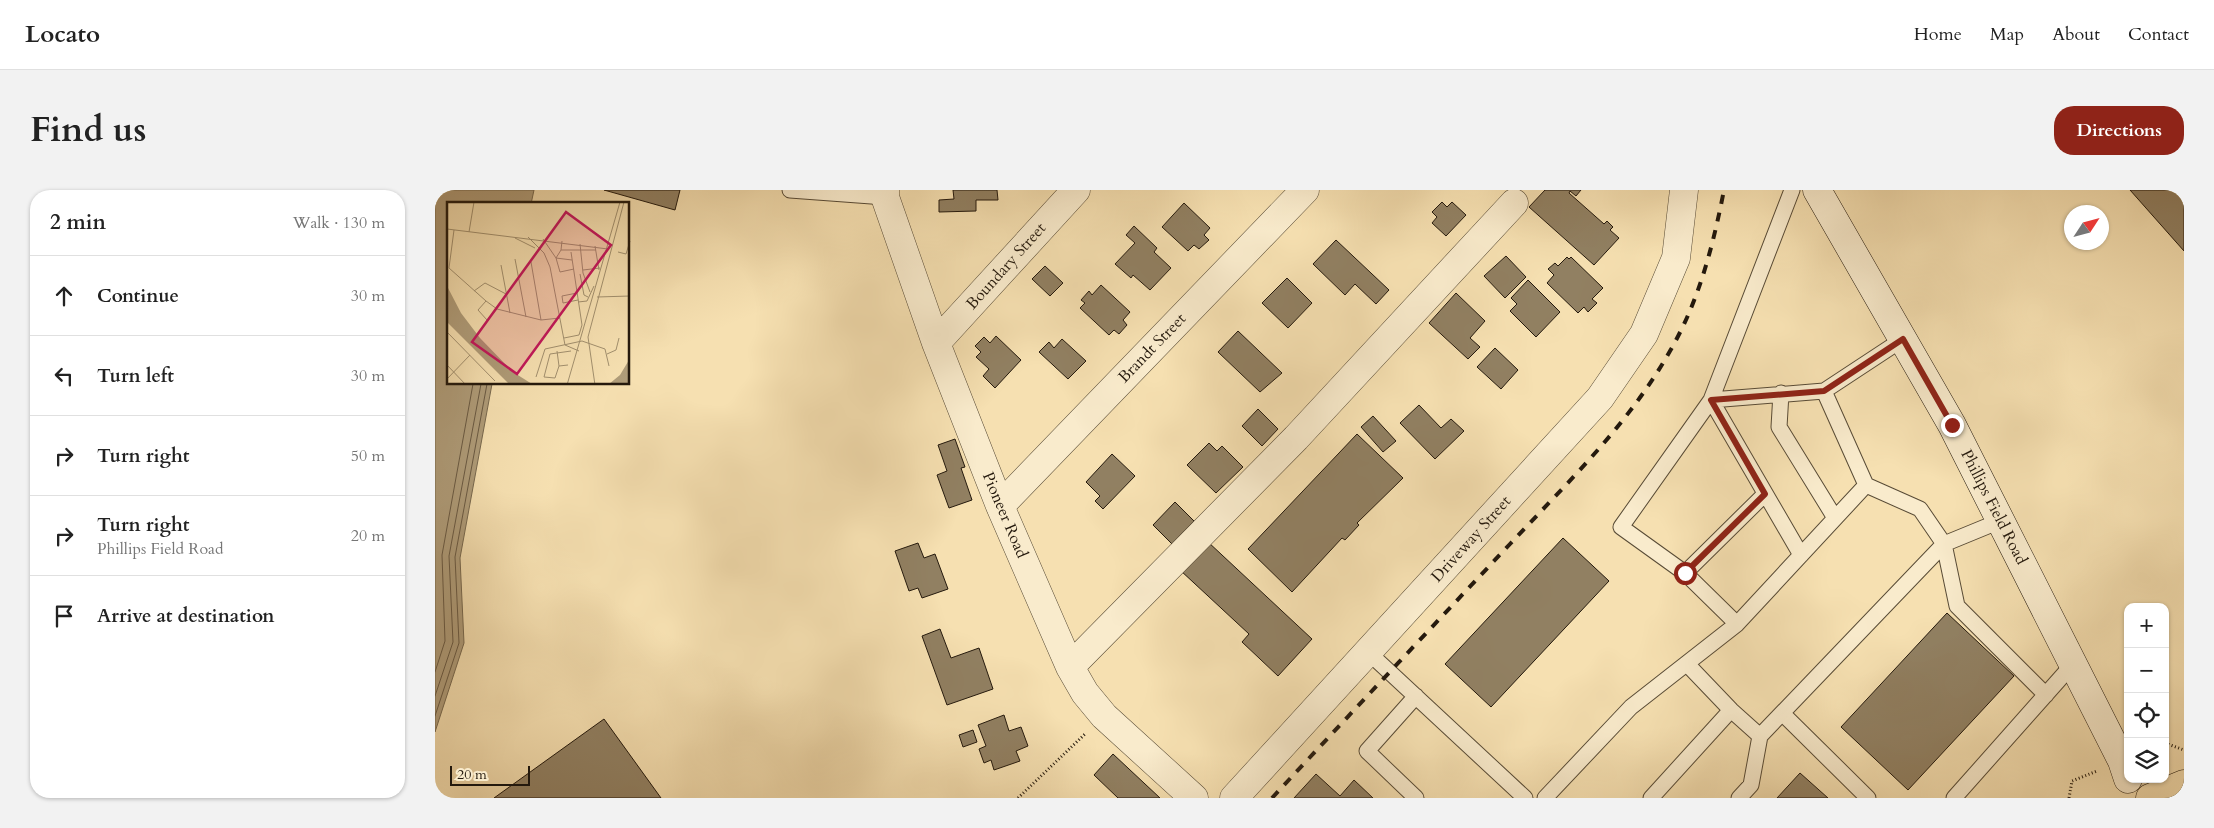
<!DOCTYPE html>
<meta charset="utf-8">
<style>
:root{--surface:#fff;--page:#f2f2f2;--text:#222;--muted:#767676;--line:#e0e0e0;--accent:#8f2418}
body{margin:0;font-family:Cardo,serif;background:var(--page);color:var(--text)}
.controls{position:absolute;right:15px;bottom:15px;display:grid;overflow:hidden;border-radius:10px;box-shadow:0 1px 4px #0004}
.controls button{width:45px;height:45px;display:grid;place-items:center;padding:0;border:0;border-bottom:1px solid var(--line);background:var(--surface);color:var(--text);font:25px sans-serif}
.compass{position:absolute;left:1629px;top:15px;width:45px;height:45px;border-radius:50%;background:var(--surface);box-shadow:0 1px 4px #0004;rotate:54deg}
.scale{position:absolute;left:15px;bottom:12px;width:80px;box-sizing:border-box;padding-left:5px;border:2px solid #24190d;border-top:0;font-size:14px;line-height:18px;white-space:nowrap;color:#24190d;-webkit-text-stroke:4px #f9ebcc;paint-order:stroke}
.stop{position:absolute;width:15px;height:15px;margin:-11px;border:4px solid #8f2418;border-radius:50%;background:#fff}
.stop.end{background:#8f2418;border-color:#fff;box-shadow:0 1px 5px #0008}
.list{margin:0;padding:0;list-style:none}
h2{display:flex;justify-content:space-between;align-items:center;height:65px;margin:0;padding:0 20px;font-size:21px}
h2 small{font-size:16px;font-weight:400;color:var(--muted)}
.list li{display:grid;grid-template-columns:32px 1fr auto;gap:15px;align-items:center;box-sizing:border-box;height:80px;padding:0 20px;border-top:1px solid var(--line)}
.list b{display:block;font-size:19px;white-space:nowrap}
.list p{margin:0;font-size:16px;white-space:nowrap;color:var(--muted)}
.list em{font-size:16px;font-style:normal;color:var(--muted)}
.icon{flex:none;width:28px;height:28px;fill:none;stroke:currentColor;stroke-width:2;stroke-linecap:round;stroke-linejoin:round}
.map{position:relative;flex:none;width:1749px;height:608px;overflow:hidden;border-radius:20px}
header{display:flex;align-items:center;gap:30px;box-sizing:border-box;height:70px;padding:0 25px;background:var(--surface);border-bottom:1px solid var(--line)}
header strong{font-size:24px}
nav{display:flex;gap:28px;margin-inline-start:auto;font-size:18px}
.intro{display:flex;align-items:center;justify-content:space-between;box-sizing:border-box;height:120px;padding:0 30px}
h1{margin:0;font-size:35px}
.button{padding:12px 22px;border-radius:20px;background:var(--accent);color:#fff;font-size:18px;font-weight:700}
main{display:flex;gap:30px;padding:0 30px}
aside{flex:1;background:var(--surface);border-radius:20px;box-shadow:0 1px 4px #0004}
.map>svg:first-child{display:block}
.water{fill:#af9c79;stroke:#77684e}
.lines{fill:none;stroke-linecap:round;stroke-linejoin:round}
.shore{stroke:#6a5a43;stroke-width:1}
.building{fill:#918062;stroke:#24190d}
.lane-casing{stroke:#584b36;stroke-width:17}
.street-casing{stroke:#584b36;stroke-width:29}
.secondary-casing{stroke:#24190d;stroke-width:29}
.primary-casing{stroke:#24190d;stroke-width:29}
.path{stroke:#24190d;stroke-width:3;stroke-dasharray:1 2.5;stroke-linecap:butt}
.lane{stroke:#f9ebcc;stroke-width:15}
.street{stroke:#f9ebcc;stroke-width:28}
.secondary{stroke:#f9ebcc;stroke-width:28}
.primary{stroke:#f6e0b1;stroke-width:28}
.rail{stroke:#24190d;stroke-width:4;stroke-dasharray:9 9;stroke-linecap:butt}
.route{stroke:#8f2418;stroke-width:6}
.labels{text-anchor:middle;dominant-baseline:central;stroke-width:4.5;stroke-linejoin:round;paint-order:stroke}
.street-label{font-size:16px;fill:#24190d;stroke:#f9ebcc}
.inset-road{fill:none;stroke:#a2906f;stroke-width:1}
.view{fill:#c2185b;fill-opacity:0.15;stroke:#c2185b;stroke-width:2.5}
.inset-edge{fill:none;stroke:#24190d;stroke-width:2.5}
</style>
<header>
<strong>Locato</strong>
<nav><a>Home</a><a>Map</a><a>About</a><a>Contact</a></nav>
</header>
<div class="intro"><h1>Find us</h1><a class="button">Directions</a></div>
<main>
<aside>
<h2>2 min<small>Walk · 130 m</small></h2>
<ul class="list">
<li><svg class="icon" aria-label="ahead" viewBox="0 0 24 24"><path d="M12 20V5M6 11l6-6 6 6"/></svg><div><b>Continue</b></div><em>30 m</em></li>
<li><svg class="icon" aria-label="left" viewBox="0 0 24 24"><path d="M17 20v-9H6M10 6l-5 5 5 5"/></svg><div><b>Turn left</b></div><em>30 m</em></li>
<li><svg class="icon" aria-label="right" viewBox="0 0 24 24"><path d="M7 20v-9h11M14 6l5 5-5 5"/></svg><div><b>Turn right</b></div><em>50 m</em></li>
<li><svg class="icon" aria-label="right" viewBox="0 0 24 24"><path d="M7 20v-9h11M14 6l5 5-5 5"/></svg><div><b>Turn right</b><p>Phillips Field Road</p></div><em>20 m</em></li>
<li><svg class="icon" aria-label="arrive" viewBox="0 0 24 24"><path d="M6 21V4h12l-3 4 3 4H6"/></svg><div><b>Arrive at destination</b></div></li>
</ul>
</aside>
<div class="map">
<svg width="1749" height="608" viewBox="0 0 1749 608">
<rect width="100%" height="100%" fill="#f6e0b1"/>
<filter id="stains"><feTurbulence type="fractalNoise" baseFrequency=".004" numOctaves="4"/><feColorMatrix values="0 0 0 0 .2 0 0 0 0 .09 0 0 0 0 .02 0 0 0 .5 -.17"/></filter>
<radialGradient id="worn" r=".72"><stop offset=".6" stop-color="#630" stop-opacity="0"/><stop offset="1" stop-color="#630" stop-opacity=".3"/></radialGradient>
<path class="water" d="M0,0H99L96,14H14V194H57L25,368L29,453L0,542Z"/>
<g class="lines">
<path class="shore" d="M0,482L10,451L7,365L38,194
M0,506L18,452L14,366L46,194
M0,526L24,453L20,367L52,194"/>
</g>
<path class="building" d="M169,0H245L240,20Z
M518,0H562L563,10H541V21L504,22V10L519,9Z
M1110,0H1146L1141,6L1135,1L1134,3L1169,34L1172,31L1178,37L1175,40L1184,48L1159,75L1094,17Z
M1695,0H1745L1749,4V61Z
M1007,12L1012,17L1017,12L1031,25L1011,46L997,33L1002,27L997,22Z
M749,13L775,38L769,45L774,50L764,59L759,55L753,61L727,37Z
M699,36L722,58L719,62L736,78L715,100L698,85L696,88L680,74L700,53L691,45Z
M901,50L954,100L941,114L920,94L910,105L878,74Z
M1071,66L1091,87L1070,108L1049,86Z
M1132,67L1134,69L1136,67L1168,98L1157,109L1162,113L1153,122L1149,117L1143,123L1112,93L1119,85L1113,79L1120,73L1123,76Z
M610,76L628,93L615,106L597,89Z
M852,88L877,113L853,138L827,113Z
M1093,90L1125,122L1101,147L1075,121L1082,114L1076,108Z
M666,95L695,122L688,130L692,135L684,144L679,140L674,145L645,118L650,113L646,110L654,101L657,105Z
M1021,103L1050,131L1035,148L1045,157L1033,169L994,133Z
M803,141L847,183L825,202L783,162Z
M561,146L586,170L560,198L548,186L554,179L541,167L546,162L540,156L549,147L555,153Z
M627,149L651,171L633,189L604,162L614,152L619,158Z
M1060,158L1083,180L1066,199L1042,177Z
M984,215L1006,238L1016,229L1029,241L1000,269L965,233Z
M823,219L843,239L827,256L807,236Z
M938,226L961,251L948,262L926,237Z
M922,244L968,288L922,333L924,335L910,350L907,348L857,402L813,359Z
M520,249L530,277L526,278L537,310L514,318L502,285L512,281L503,255Z
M774,253L782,261L787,256L808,277L781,303L752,275Z
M677,264L700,286L668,319L660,311L665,306L651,292Z
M740,312L759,331L737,354L718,335Z
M1128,348L1174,391L1056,517L1010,474Z
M772,351L877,449L843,486L807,452L814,444L745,380Z
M483,353L489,368L500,364L513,399L487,408L483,398L474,401L460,361Z
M1512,423L1579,486L1473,600L1406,537Z
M505,439L516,468L544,458L558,499L512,515L487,446Z
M569,525L574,541L586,537L593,556L581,561L585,571L559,580L556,570L549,573L544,559L551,556L543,535Z
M169,529L226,608H59Z
M538,540L542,552L528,557L524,545Z
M678,564L725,608H683L659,585Z
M1365,583L1393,608H1342Z
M881,584L905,606L919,590L938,608H859Z"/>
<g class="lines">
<g class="lane-casing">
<path id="lane" d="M355,0L450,7
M1357,0L1276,210L1366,365
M1468,149L1389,201L1431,295L1485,319L1509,354L1522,416L1611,505
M1346,203L1344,237L1400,328
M1250,383L1330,304
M1302,434L1250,383L1186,337L1276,210L1389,201
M933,462L1090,608
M1252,474L1296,520L1325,546
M981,506L932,561L981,608
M1347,523L1433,608
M1110,608L1196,517L1302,434L1431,295
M1216,608L1296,520
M1304,608L1316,595L1325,546L1509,354L1565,331
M1519,608L1638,474"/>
</g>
<g class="street-casing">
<path id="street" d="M450,0V7L501,153L565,316L635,477L650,503L669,526L759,608
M501,153L641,0
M565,316L870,0
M635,477L861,248L1079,13
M799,608L1165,208L1209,144L1241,68L1249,0"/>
</g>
<g class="secondary-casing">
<path id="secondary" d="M1382,0L1517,235L1687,571L1693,589"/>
</g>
<g class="primary-casing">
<path id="primary" d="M1715,608L1749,594"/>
</g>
<path class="path" d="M1730,553L1749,560
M583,608L650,544
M1634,608L1637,591L1662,581"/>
<use href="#lane" class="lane"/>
<use href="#street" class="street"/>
<use href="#secondary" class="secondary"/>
<use href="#primary" class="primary"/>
<path class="rail" d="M837,608C916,523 996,438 1075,354C1132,293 1194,234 1235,161C1264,111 1278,56 1289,0"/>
</g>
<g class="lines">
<path class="route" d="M1250,383L1330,304L1276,210L1389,201L1468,149L1517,235"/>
</g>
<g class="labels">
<g class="street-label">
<text transform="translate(571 76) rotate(-48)">Boundary Street</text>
<text transform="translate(717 158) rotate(-46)">Brandt Street</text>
<text transform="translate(1559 317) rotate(63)">Phillips Field Road</text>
<text transform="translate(570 325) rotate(67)">Pioneer Road</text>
<text transform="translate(1036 349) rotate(-48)">Driveway Street</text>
</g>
</g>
<g transform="translate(12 12)">
<rect width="182" height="182" fill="#f6e0b1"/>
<path d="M0,84L14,111L33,136L66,170L85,182H62L0,120ZM182,158V182H162L173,173Z" fill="#af9c79"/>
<path class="inset-road" d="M0,27L161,47M7,28L2,66L39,99L50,107L94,118L113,116M22,30L27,0M81,35L97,51L103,65L118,143M68,36L88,46M96,37L109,56L125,58M115,39L114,48H149M133,42L136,71L143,90M148,44L152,68M114,48L109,56L113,70L127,67M171,50L179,52L183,39M68,57L79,115M84,60L94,118M54,63L63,111M136,68L153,66M133,72L137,93L141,95M27,89L38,81L59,92M115,94L116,101L131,98M115,94L130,91M150,95L183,94M39,99L31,108L40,118L50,107M131,100L140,99L147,84M0,130L48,179M117,136L132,133L135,123L124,50M118,143L132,149M110,149L112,164L121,163M160,152L169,148L172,136M0,163L19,183M112,164L108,176L97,175L103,152L124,149M89,175L98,147L135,139L158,147L162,164M0,177L23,153M120,183L173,0M148,183L141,135L177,0"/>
<path class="view" d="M119,10L164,43L70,172L25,140Z"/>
<rect width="182" height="182" class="inset-edge"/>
</g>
<rect width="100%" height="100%" filter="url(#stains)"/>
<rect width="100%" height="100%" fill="url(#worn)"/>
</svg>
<div class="controls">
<button>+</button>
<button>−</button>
<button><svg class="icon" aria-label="locate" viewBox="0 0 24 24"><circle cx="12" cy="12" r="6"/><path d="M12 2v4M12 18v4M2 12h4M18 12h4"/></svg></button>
<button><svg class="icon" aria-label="layers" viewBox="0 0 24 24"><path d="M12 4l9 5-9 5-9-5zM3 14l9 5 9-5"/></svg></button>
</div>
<svg class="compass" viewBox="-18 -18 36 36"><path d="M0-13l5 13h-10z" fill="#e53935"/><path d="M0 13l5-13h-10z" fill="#767676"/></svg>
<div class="scale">20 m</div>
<div class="stop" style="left:1250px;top:383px"></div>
<div class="stop end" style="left:1517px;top:235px"></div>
</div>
</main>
